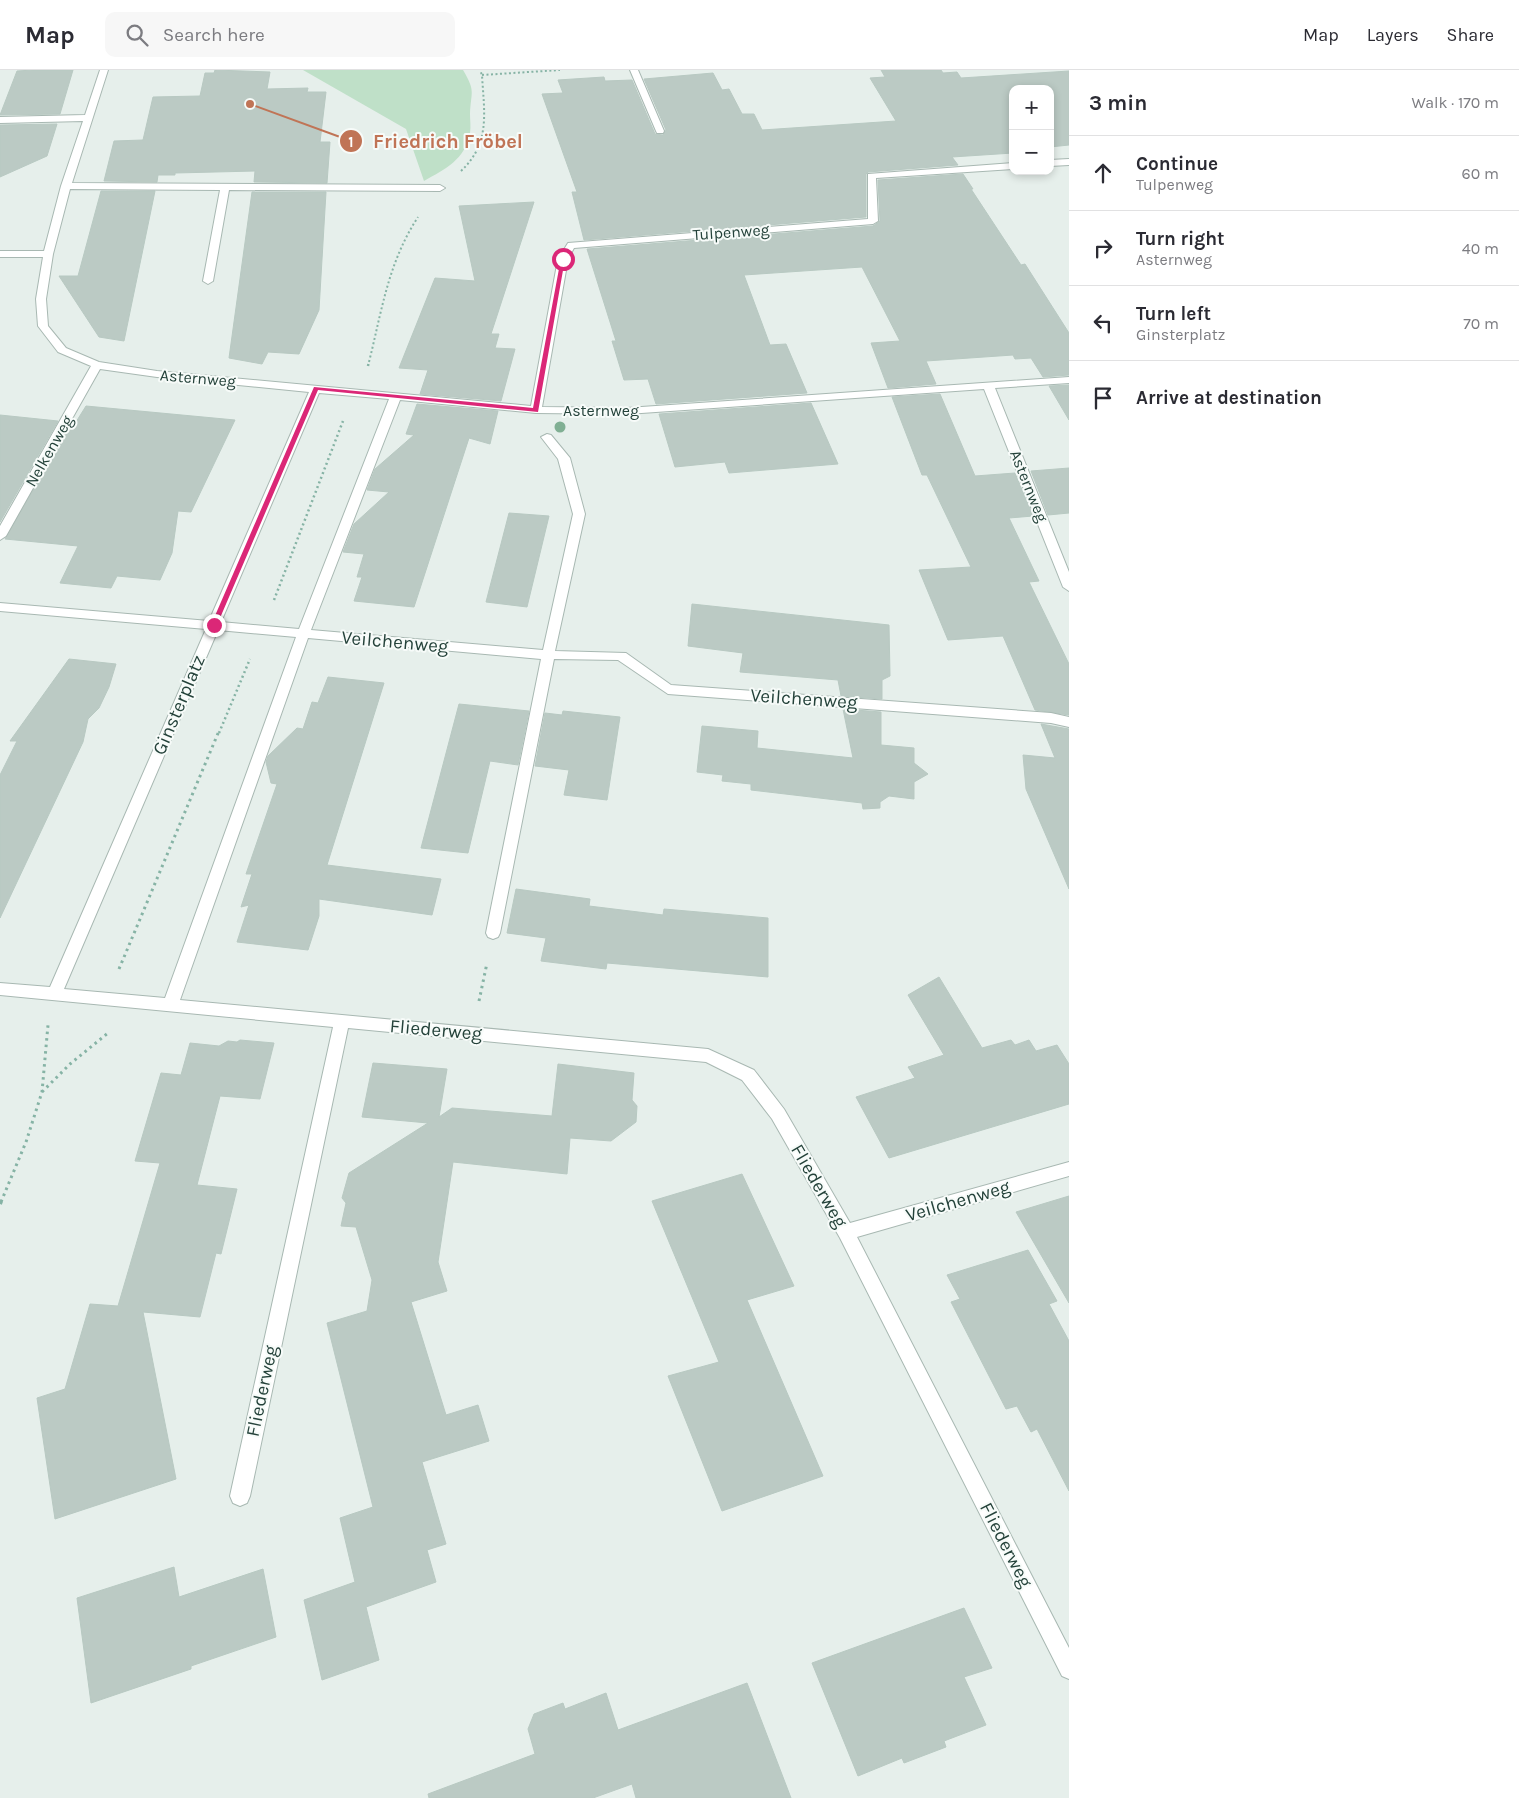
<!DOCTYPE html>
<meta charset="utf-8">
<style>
:root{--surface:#fff;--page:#f7f7f7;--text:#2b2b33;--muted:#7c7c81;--line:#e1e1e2}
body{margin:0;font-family:Karla,sans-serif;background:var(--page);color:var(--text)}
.controls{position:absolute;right:15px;top:15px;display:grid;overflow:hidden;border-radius:10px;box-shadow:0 2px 8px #0003}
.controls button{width:45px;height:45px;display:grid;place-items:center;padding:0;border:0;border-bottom:1px solid var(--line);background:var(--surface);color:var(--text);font:25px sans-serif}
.stop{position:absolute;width:15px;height:15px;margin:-11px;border:4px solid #db2777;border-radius:50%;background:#fff}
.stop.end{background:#db2777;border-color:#fff;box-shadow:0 1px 5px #0008}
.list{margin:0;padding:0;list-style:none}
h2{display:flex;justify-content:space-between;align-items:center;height:65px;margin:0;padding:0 20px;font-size:21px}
h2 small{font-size:16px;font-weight:400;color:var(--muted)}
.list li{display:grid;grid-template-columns:32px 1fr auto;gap:15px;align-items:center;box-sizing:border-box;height:75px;padding:0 20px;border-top:1px solid var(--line)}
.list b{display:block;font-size:19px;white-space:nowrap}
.list p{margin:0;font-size:16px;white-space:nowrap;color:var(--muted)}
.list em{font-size:16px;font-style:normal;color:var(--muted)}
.icon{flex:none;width:28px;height:28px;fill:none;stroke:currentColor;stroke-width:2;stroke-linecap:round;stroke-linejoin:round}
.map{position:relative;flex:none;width:1069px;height:1728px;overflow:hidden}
header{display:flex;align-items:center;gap:30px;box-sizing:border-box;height:70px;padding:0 25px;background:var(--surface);border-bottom:1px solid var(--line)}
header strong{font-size:24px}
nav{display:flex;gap:28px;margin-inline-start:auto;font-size:18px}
.search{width:350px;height:45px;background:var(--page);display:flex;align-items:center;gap:12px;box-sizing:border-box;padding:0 18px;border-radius:10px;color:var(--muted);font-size:19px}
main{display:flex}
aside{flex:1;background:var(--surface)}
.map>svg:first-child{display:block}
.green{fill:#bfe0c8}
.building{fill:#bbcac4;stroke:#b8c9c2}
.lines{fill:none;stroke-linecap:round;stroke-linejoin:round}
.minor-casing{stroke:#a8b8b2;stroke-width:2}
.path-far3{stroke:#86b3a5;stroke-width:2;stroke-dasharray:2 2.5;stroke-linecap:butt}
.path-far2{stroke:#86b3a5;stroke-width:2.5;stroke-dasharray:2 3;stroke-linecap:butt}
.path-far1{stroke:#86b3a5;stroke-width:3;stroke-dasharray:2.5 4;stroke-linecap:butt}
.path{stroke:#86b3a5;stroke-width:4;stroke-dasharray:3 5;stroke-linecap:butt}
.minor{fill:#fff;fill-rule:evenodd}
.tree{fill:#80af93}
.route{fill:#db2777}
.labels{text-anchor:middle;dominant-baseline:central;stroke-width:4;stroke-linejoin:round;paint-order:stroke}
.far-street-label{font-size:16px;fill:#24423a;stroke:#f7fbf9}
.street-label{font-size:19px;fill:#24423a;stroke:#f7fbf9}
.leader{fill:none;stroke:#c07456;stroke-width:2}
.callout-dot{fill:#c07456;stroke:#f7fbf9;stroke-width:2}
.mark-label{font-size:15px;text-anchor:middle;font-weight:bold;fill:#fff}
.callout-label{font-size:20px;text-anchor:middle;font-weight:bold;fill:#c07456;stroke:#f7fbf9;stroke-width:4;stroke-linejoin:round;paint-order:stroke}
</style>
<header>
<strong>Map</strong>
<div class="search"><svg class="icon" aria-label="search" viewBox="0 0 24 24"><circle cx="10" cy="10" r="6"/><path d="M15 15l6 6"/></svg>Search here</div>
<nav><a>Map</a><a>Layers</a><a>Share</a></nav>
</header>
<main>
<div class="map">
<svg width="1069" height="1728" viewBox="0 0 1069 1728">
<rect width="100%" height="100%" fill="#e6efeb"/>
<path class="green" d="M303,0H463C476,22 471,21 470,44C470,50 471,57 470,63C465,90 445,99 424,111L406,59Z"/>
<path class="building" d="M33,0H73L60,44L0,45L17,1Z
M215,0L270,2L267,19L308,18L307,22H326L320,72H330L327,113L254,112L255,101L175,103V105H158L157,112L104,111L114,71L143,70L153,27L200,26L205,3H214Z
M881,0H941L943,3L957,2L961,8L1069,1V75L1050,77V19H1013V83L952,87L958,95L868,102L866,104V147L584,170L572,122H577L542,24L563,23L558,10L604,7L605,11L632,10L655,64L663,65L666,60L644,9L713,3L722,20L729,19L742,44H754L762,60L896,51L870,8L885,7Z
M57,54L47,86L0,107V55Z
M963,104L973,119H971L1021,195L1025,194L1069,263V305L1043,307L1031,288L1015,289L1013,285L926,291L936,314L888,318L871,273L900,271L862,197L744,205L770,275L786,274L807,323L656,334L648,309L624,310L612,271H616L587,179L873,156L880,151L878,110Z
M101,121H155L124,271L99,267L59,206H78Z
M252,122H326L319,240L299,284L268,282L262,294L229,288Z
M534,132L491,264H499L495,278L515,279L501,331L420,324L428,300L399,298L435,208L475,211L459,136Z
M1069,315V350L1049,316Z
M940,324L975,406L1015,403L1033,446L1009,448L1039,511L1029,512L1069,594V645L1035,640L1003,566L948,570L919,500L971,497L927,405H922L892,327Z
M811,333L838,394L729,403L725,392L675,397L659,344Z
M417,334L498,341L490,374L469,368L414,537L354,531L362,507H357L364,484L343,482L354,454L389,422L367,420L375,399L414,365L406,364Z
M86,336L235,350L191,442L178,441L172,483L160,510L117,506L111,518L60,513L78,476L5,469L72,352H76Z
M0,345L58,351L0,452Z
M1069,398V443L1048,445L1031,401Z
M509,443L549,446L527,537L486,532Z
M692,534L889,555L890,606L882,610V629L841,626L838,610L740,602L743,583L688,576Z
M69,589L116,594L109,617L99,638L88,649L83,672L0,848V705L17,671H10Z
M328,607L384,613L327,795L441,809L432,845L319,829V846L308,880L237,872L249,835L241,837L252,804H246L277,714L271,713L266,692L268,686L297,658L303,659L312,632L318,633Z
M459,634L529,641L518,695L490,691L468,783L421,778Z
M843,639L881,642V675L914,678V693L928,704L914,712V729L889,726L880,732V738L863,739L862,733L751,720V714L722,711L723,705L697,702L702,656L758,661L757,678L853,688Z
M563,641L620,647L607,730L564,725L569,700L535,696L545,643L562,645Z
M1041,654L1069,659V819L1026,719L1023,685L1055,688Z
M516,819L590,829L589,836L663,845L664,839L768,848V907L607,893L606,899L541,891L546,868L507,863Z
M939,907L982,978L1011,970L1015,975L1029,970L1036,981L1057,975L1069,994V1034L889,1088L856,1027L915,1008L908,997L944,985L908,925Z
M240,970L274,973L260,1029L220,1026L197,1115L237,1119L221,1184L216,1183L200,1247L143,1242L176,1409L55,1449L37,1328L65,1319L90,1234L118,1236L160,1093L135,1091L161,1003L181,1005L190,973L219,976L228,971L237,972Z
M373,993L447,999L439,1047L452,1038L552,1046L558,994L634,1003L632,1030L637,1036L636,1052L611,1071L570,1068L567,1104L453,1092L438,1192L447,1221L411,1232L446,1345L478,1335L489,1371L422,1392L446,1474L427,1480L436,1512L366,1537L379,1590L322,1610L304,1530L355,1512L340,1448L373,1437L327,1253L367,1241L372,1210L356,1157L341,1156L346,1133L342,1128L349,1103L428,1053L362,1047Z
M742,1104L794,1216L747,1230L823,1406L722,1441L668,1306L719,1292L652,1131Z
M1069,1126V1233L1016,1142Z
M1028,1180L1057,1231L1049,1234L1069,1271V1421L1037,1359L1031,1362L1017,1336L1006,1339L951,1232L960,1229L947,1205Z
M174,1497L179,1527L263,1499L276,1567L191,1596V1599L91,1633L77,1528Z
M964,1538L992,1598L964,1607L986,1655L944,1671L946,1677L904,1693L902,1688L858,1706L812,1593Z
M747,1613L791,1728H636L632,1714L593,1728H429L428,1724L535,1684L528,1659L534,1644L563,1633L565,1639L606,1623L618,1660Z"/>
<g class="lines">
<g class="minor-casing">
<path id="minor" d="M100,0H108L72,113L440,115L445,118L440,121L229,120L213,211L208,214L203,211L220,120L70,119L53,184L46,229L48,256L66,278L99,292L157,301L531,336L558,189L568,173L868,149V104L1013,93V99L876,108L878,151L873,154L574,178L568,189L542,337L627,338L1069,307V313L995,318L1069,502V521L1063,517L984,319L627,344L536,343L400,330L311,560L543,580L573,444L558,389L541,367L547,364L551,365L570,388L585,444L555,581L626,583L671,615L1051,643L1069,647V657L1051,653L668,624L618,590L554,589L500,863L498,867L493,869L488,867L486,863L541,589L308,568L180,930L708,979L754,1000L784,1039L850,1153L1069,1092V1106L857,1167L1069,1578V1609L1062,1606L840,1168L772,1049L742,1010L706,992L348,958L250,1426L247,1433L240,1436L233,1433L230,1426L333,957L0,925V913L50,917L206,559L0,541V533L209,551L309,322L157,307L100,299L6,466L0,470V456L91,296L58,282L38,256L36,229L43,187H0V181H44L61,116L83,51L0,53V47L85,45ZM319,323L389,329L299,559L221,552ZM218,560L296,567L165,928L64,919Z
M630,0H638L664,61L663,63H657L656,61Z
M1069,89V95L1050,96V90Z"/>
</g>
<path class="path-far3" d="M482,5L560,0
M461,101C491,73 484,42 482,5L480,0
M369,292C382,240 388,193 418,147"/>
<path class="path-far2" d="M368,296L369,291
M274,530L343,351
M219,663L250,589"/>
<path class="path-far1" d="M119,899L219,661
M479,931L487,893
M42,1022L70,994L108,963
M1,1132L26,1072L42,1022L48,955"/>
<path class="path" d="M0,1134L1,1131"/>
<use href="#minor" class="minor"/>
</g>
<circle class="tree" cx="560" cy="357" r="5.5"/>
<path class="route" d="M561,188L565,189L538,342L318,320L217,555L212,557L211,555L314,317L533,338Z"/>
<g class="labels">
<g class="far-street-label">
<text transform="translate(731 162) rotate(-4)">Tulpenweg</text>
<text transform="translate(198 308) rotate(5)">Asternweg</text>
<text x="601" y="340">Asternweg</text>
<text transform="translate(49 381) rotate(-60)">Nelkenweg</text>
<text transform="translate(1029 416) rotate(68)">Asternweg</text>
</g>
<g class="street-label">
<text transform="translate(395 572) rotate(5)">Veilchenweg</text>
<text transform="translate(804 629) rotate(4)">Veilchenweg</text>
<text transform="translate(179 635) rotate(-67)">Ginsterplatz</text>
<text transform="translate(436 960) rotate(5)">Fliederweg</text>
<text transform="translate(819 1116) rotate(60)">Fliederweg</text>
<text transform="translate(958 1131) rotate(-16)">Veilchenweg</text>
<text transform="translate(262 1321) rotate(-78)">Fliederweg</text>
<text transform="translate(1006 1475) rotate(63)">Fliederweg</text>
</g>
</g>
<path class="leader" d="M250 34L351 71"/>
<g class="callout-dot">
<circle cx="250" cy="34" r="5"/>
<circle cx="351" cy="71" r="12"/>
</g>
<g class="mark-label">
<text x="351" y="77">1</text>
</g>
<g class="callout-label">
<text x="448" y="78">Friedrich Fröbel</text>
</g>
</svg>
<div class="controls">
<button>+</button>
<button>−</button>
</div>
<div class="stop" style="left:563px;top:189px"></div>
<div class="stop end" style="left:214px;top:555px"></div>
</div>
<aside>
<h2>3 min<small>Walk · 170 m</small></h2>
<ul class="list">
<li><svg class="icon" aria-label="ahead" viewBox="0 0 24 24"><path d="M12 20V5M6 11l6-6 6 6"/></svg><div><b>Continue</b><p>Tulpenweg</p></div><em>60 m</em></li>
<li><svg class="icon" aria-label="right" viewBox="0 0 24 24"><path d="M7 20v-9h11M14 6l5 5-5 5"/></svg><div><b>Turn right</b><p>Asternweg</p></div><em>40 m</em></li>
<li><svg class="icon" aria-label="left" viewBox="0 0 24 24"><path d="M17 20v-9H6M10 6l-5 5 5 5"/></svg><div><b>Turn left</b><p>Ginsterplatz</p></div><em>70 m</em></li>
<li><svg class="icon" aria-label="arrive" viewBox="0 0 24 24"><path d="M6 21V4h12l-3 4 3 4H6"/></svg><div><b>Arrive at destination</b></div></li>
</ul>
</aside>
</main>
